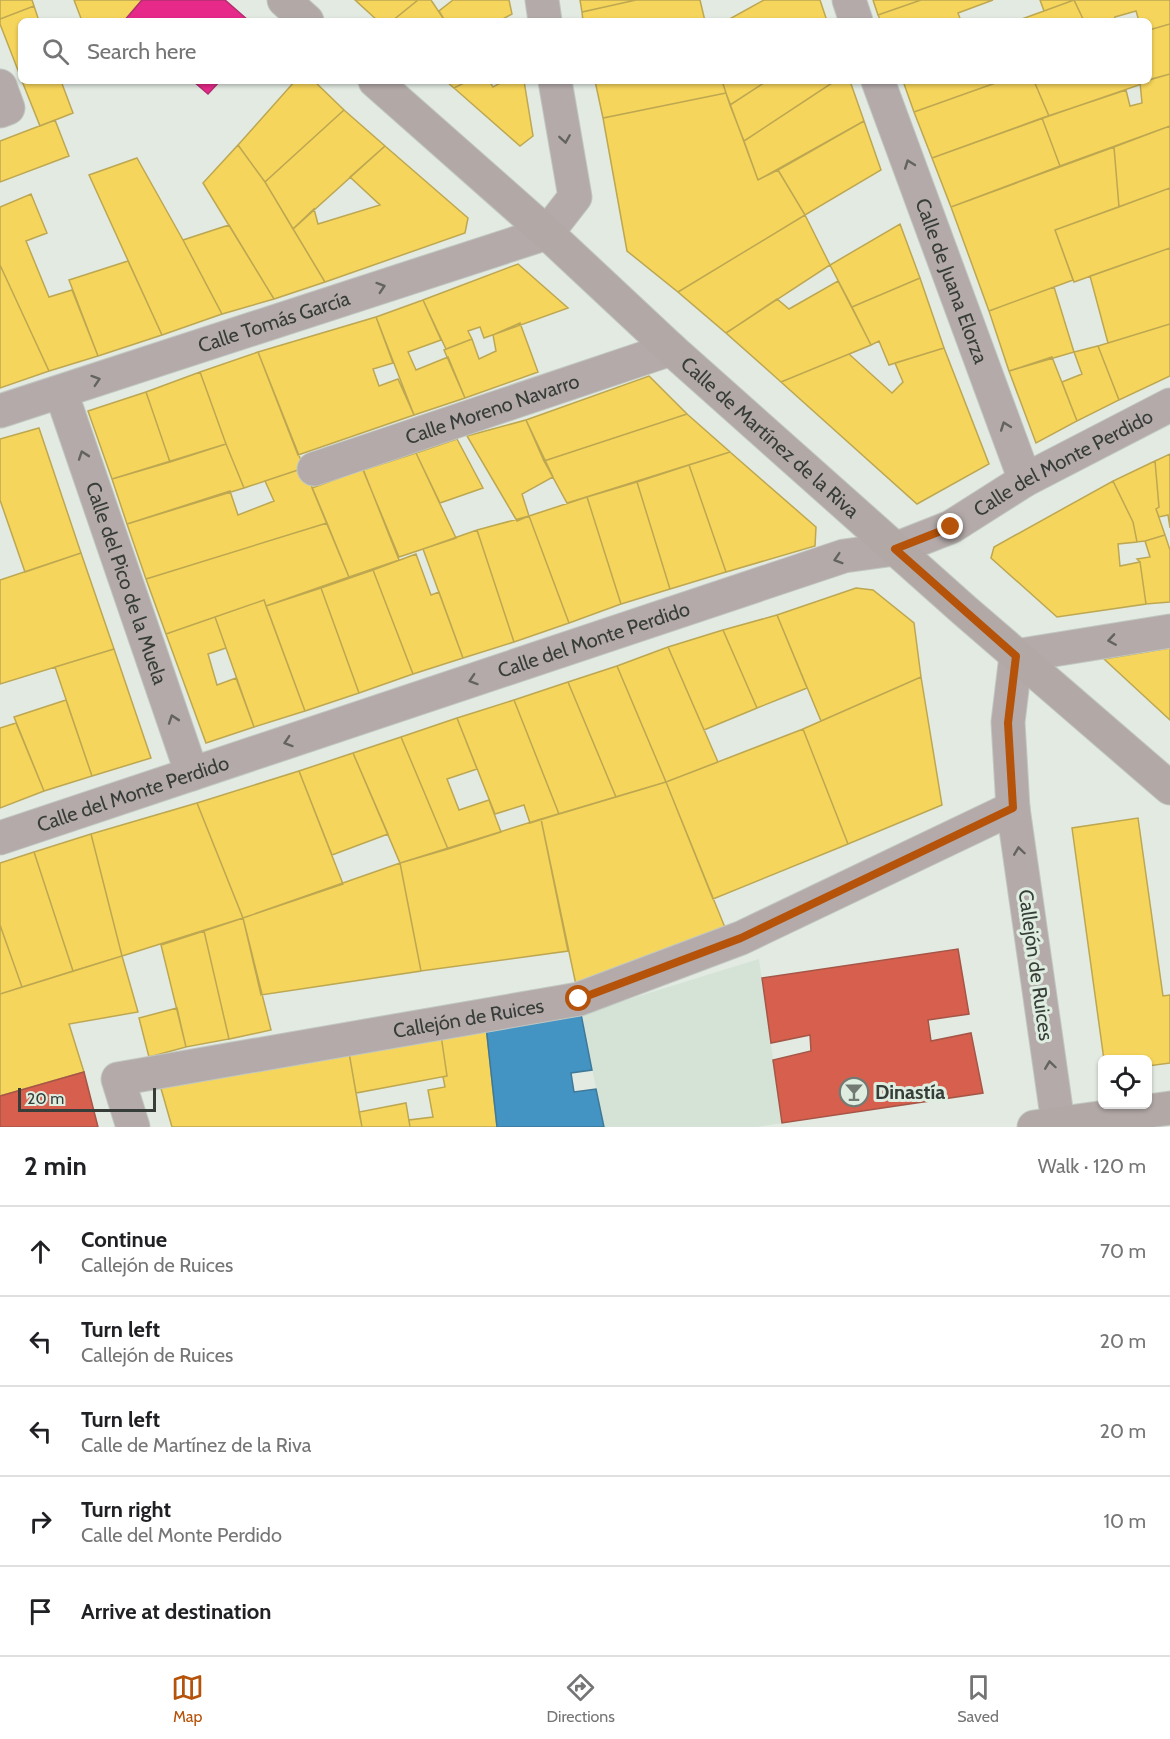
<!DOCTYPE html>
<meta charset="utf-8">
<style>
:root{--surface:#fff;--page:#f2f2f2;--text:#202124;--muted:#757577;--line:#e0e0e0;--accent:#b45309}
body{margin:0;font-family:Cabin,sans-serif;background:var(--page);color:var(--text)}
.controls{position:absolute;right:18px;bottom:18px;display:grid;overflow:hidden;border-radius:9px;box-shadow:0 2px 4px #0004}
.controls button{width:54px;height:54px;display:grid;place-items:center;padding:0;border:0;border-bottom:2px solid var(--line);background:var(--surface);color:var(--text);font:30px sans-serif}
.scale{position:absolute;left:18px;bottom:15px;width:138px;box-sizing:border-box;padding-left:6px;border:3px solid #373d38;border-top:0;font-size:16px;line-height:21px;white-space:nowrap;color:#373d38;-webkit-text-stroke:4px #deeddf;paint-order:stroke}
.stop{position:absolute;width:18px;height:18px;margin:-14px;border:4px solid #b45309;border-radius:50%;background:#fff}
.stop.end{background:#b45309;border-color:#fff;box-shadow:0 2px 6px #0008}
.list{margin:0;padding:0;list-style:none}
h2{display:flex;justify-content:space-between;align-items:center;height:78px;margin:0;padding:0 24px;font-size:26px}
h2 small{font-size:20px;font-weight:400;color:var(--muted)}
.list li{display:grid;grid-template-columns:39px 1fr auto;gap:18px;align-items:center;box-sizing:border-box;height:90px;padding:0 24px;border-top:2px solid var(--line)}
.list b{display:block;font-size:22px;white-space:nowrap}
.list p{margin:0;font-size:20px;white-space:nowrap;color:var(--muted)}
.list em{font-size:20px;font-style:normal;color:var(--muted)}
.icon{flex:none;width:33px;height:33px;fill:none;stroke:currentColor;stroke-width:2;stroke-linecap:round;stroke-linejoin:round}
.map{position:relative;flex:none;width:1170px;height:1127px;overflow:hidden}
.search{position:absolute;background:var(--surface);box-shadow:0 2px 4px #0004;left:18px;right:18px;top:18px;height:66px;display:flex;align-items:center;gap:15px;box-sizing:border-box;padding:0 21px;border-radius:9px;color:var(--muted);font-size:22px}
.sheet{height:528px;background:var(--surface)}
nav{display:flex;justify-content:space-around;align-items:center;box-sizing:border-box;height:84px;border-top:2px solid var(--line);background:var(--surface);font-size:16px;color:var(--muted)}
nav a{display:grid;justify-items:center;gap:3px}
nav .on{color:var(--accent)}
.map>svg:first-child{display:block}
.built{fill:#d4e3d5}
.homes{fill:#f6d55c;stroke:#bda751;stroke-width:1.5}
.shops{fill:#d6604d;stroke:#a65647;stroke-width:1.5}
.schools{fill:#4393c3;stroke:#3f7999;stroke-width:1.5}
.health{fill:#e7298a;stroke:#b22f71;stroke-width:1.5}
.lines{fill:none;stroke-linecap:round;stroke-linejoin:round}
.street-casing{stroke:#c1c7c1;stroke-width:35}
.secondary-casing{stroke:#c1c7c1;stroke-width:35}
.street{stroke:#b4aaaa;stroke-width:33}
.secondary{stroke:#b2a9a7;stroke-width:33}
.oneway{stroke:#636360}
.route{stroke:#b45309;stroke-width:8}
.labels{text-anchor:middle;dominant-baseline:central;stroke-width:6;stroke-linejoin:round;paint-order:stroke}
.street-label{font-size:20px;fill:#373d38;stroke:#deeddf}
.poi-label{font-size:20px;font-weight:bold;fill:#373d38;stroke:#deeddf;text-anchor:start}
</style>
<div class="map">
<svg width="1170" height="1127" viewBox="0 0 1170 1127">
<rect width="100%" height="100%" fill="#e2eae2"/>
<path class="built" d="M759,959L782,1123L756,1127H604L581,1014Z"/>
<path class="homes" d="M0,0H32L34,6L0,19Z
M74,0H142L124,21H82Z
M355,0H418L392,21H378Z
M418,0H431L445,21H392Z
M453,0H509L512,14L499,21H445L439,11Z
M580,0H636L582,12Z
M636,0H700L705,21H583L582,12Z
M764,0H820L827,21H726Z
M873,0H921L878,15Z
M921,0H993L958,13L961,21H881L878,15Z
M1040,0H1074L1044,11Z
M1074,0H1170V24L1149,30V21H1139L1136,11L1115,17L1113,21H1084Z
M1074,0L1084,21H1016L1044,11Z
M34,6L39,21H21V78L0,24V19Z
M1170,24V74L1149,80V30Z
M1170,74V126L1060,166L1042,118L1126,90L1130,106L1142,103L1140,82Z
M22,81H61L73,113L40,126Z
M295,81H314L344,110L265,182L238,145Z
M446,81H468L454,88Z
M468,81H489L493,87L504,81H524L533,136L520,146L454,88Z
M595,81H722L726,93L603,118Z
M722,81H767L730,105Z
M767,81H835L744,141L730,105Z
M835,81H850L864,121L758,180L744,141Z
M903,81H1001L914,112Z
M1001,81H1034L1049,116L932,158L914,112Z
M1034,81H1144L1140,82L1139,85L1049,116Z
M726,93L758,180L778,170L805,215L678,292L627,251L603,118Z
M344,110L385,146L293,229L265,182Z
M1042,118L1060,166L951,207L932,158Z
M55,120L69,156L0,182V141Z
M864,121L881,170L805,215L778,170Z
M1170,126V188L1119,207L1114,147Z
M238,145L265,182L325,282L274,299L203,183Z
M385,146L468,218L465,233L325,282L293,229L314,209L318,224L380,205L350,177Z
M1114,147L1119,207L1055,230L1073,280L989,311L951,207Z
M137,158L183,240L222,314L162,335L89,175Z
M1170,188V248L1074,282L1055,230Z
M31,194L47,233L26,241L49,297L72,290L98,356L49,371L0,265V207Z
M805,215L830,265L726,333L678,292Z
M900,224L920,278L852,307L830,265Z
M229,225L274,299L222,314L183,240Z
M1170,248V324L1108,343L1090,276Z
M128,261L162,335L98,356L69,280Z
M518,264L568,308L484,338L480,327L468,331L472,339L446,349L423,300Z
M0,265L49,371L0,388Z
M920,278L944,348L889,365L879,341L871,345L852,307Z
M838,281L871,345L781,382L726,333L777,299L789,309Z
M1054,287L1074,352L1009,371L989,311Z
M423,300L441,340L408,352L416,370L448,357L465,398L414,415L376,317Z
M376,317L393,363L373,369L379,386L398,379L414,415L298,455L258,352Z
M520,323L538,372L465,398L444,350L472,339L479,359L496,351L493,335Z
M1170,324V376L1119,400L1098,346Z
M1098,346L1119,400L1077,421L1062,382L1082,374L1074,352Z
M944,348L989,464L917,504L781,382L849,354L892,393L903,382L895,363Z
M258,352L304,468L244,488L226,444L200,372Z
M1052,357L1077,421L1036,443L1009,371Z
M200,372L226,444L170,462L146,392Z
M649,376L687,414L544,461L526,420Z
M146,392L170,462L112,479L88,411Z
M687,414L730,452L567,503L544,461Z
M526,420L553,477L522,494L529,516L517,521L467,436Z
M39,428L81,553L25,572L0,500V439Z
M457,439L483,488L440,503L416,453Z
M226,444L244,488L127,524L112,479Z
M730,452L816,527L815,546L726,572L689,465Z
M416,453L456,538L399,557L363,470Z
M1170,454V528L1168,515L1159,517L1156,509L1159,507L1155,461Z
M1155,461L1159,507L1156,509L1165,535L1145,541L1137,542L1133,522L1113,481Z
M689,465L726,572L670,589L637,482Z
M304,468L327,523L146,579L127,524L230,491L238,515L274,501L265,481Z
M363,469L399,560L349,577L312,488Z
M1113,481L1133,522L1137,542L1118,544L1120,566L1140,562L1146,604L1057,617L991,558L994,547Z
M637,482L670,589L621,604L587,497Z
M587,497L621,604L569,623L529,516Z
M529,516L569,623L514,642L477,530Z
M327,523L349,577L266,606L264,600L166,634L146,579Z
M477,530L514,642L463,658L423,549Z
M1165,535L1170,550V602L1146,604L1140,562L1137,559L1150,557L1145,541Z
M81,553L114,649L0,684V580Z
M416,554L431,595L439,592L463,658L413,674L373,570Z
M373,570L413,674L359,693L321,588Z
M321,588L359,693L305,711L266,606Z
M856,588L873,590L914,623L921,677L821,721L777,615Z
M264,600L305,711L254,727L215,617Z
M777,615L807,688L757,708L723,630Z
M215,617L226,648L208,654L217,685L236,678L254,727L206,743L166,634Z
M723,630L757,708L704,730L668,647Z
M668,647L718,762L666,782L617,666Z
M1170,648V720L1104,659Z
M114,649L151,758L92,776L55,667Z
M617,666L666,782L616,797L568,682Z
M921,677L942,805L848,844L803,729Z
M568,682L616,797L559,814L514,700Z
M66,700L92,776L44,791L14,717Z
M514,700L559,814L530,823L524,805L495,814L457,718Z
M457,718L477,769L447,779L459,810L489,800L501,832L448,849L401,737Z
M16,723L44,791L0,808V728Z
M803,729L848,844L713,899L666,782Z
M401,737L448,849L400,863L353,753Z
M353,753L388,834L332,855L299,771Z
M299,771L343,884L243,918L197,803Z
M666,782L726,930L576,985L541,819Z
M197,803L243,918L122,956L91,834Z
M1138,818L1163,996L1170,995V1063L1148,1066V1060H1104L1072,828Z
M541,819L568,951L421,971L400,863Z
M91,834L122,956L73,971L34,852Z
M34,852L73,971L22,987L0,925V863Z
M400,863L421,971L261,995L243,918Z
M243,918L271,1030L229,1039L204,931Z
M0,925L22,987L0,994Z
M204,931L229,1039L186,1047L161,945Z
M122,956L138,1012L69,1024L84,1072L0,1096V994Z
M177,1008L186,1047L149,1057L139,1018Z
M486,1026L497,1127H410L409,1120L433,1117L428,1090L445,1087L443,1077L447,1076L441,1035Z
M441,1035L447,1076L356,1093L348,1047Z
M348,1047L362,1127H172L160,1085Z
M406,1103L410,1127H362L359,1112Z"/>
<path class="shops" d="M958,949L969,1014L928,1020L931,1041L971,1033L983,1093L782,1123L773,1060L811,1051L810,1035L771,1043L762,978Z
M84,1072L98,1127H0V1096Z"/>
<path class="schools" d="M581,1014L592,1070L571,1073L574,1092L596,1089L604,1127H497L486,1026Z"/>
<path class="health" d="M142,0H225L249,21H124Z
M193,81H220L208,94Z"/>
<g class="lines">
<g class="street-casing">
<g id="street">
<path d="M542,0L545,21"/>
<path d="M849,0L856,21"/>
<path id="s1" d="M878,81L1025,480"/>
<path d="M0,86L8,108L0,111"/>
<path id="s2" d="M61,392L192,774"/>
<path id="s3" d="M0,411L547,233L575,197L555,81"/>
<path id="s4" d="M314,469L671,349"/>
<path id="s5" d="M0,838L844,556L895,549L951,527L1025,480L1170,405"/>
<path d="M1058,1123L1013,808L1008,722L1016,656L1170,631"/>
<path id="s6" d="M133,1127L118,1079L579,999L741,938L1013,808"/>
</g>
</g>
<g class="secondary-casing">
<g id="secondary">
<path d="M284,0L307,21"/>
<path id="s7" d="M375,81L547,233L671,349L964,610L1170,788"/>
<path d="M1034,1127L1170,1108"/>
</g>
</g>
<use href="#street" class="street"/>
<use href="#secondary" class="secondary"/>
</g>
<defs><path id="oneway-chevron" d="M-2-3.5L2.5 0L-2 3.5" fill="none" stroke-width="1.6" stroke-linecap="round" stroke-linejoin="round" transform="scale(1.5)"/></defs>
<g class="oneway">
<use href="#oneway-chevron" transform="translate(565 139) rotate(81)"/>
<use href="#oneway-chevron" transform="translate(909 164) rotate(-110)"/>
<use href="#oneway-chevron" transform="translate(381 287) rotate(-18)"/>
<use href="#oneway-chevron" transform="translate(96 380) rotate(-18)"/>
<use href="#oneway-chevron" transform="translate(1005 426) rotate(-110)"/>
<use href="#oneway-chevron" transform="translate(83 455) rotate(-109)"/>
<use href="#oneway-chevron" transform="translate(838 559) rotate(163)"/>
<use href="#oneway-chevron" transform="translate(1112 640) rotate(171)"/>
<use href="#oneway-chevron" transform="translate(473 680) rotate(162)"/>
<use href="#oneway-chevron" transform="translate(173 719) rotate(-109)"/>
<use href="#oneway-chevron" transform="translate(288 742) rotate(162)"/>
<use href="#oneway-chevron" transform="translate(1019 851) rotate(-98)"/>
<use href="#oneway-chevron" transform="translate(1050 1065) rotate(-98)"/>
</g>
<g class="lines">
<path class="route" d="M579,999L741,938L1013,808L1008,723L1016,656L895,549L951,527"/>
</g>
<defs>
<g id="bar-ring" transform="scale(1.5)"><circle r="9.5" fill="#deeddf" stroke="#737a74" stroke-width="1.5"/><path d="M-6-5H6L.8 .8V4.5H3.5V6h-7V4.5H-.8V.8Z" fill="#737a74"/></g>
</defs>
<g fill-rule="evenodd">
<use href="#bar-ring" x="854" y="1092"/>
</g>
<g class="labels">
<g class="street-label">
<text stroke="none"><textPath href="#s1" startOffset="213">Calle de Juana Elorza</textPath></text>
<text stroke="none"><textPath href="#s3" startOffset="288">Calle Tomás García</textPath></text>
<text stroke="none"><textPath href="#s4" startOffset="188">Calle Moreno Navarro</textPath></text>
<text stroke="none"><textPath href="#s7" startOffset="532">Calle de Martínez de la Riva</textPath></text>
<text stroke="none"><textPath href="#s5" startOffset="1131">Calle del Monte Perdido</textPath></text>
<text stroke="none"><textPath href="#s2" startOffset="202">Calle del Pico de la Muela</textPath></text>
<text stroke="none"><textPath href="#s5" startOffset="626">Calle del Monte Perdido</textPath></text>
<text stroke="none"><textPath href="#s5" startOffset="140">Calle del Monte Perdido</textPath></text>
<text transform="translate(1036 965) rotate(82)">Callejón de Ruices</text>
<text stroke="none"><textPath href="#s6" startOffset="406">Callejón de Ruices</textPath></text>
</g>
<g class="poi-label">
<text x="875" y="1092">Dinastía</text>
</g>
</g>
</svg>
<div class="controls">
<button><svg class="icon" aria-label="locate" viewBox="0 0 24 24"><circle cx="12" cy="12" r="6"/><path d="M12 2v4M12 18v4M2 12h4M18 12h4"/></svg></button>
</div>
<div class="scale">20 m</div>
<div class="stop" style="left:579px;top:999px"></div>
<div class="stop end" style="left:951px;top:527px"></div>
<div class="search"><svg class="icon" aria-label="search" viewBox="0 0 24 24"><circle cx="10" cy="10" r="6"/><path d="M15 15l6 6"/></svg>Search here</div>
</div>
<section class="sheet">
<h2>2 min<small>Walk · 120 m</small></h2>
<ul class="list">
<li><svg class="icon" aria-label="ahead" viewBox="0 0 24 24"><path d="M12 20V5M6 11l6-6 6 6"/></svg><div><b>Continue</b><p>Callejón de Ruices</p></div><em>70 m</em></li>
<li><svg class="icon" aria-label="left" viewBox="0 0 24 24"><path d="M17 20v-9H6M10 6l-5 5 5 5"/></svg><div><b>Turn left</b><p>Callejón de Ruices</p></div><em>20 m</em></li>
<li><svg class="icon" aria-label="left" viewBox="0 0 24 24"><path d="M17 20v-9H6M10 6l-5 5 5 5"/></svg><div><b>Turn left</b><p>Calle de Martínez de la Riva</p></div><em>20 m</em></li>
<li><svg class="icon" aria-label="right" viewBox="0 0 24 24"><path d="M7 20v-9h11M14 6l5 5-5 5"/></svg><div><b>Turn right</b><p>Calle del Monte Perdido</p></div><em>10 m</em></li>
<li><svg class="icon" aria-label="arrive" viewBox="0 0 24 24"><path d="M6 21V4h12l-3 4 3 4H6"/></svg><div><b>Arrive at destination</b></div></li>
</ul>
</section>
<nav>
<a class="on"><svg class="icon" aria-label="map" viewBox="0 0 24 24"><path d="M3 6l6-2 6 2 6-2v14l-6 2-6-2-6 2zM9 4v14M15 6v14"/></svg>Map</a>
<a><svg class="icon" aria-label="directions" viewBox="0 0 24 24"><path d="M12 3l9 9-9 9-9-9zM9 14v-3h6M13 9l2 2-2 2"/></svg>Directions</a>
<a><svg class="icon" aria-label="saved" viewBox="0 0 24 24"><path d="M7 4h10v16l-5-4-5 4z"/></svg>Saved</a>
</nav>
